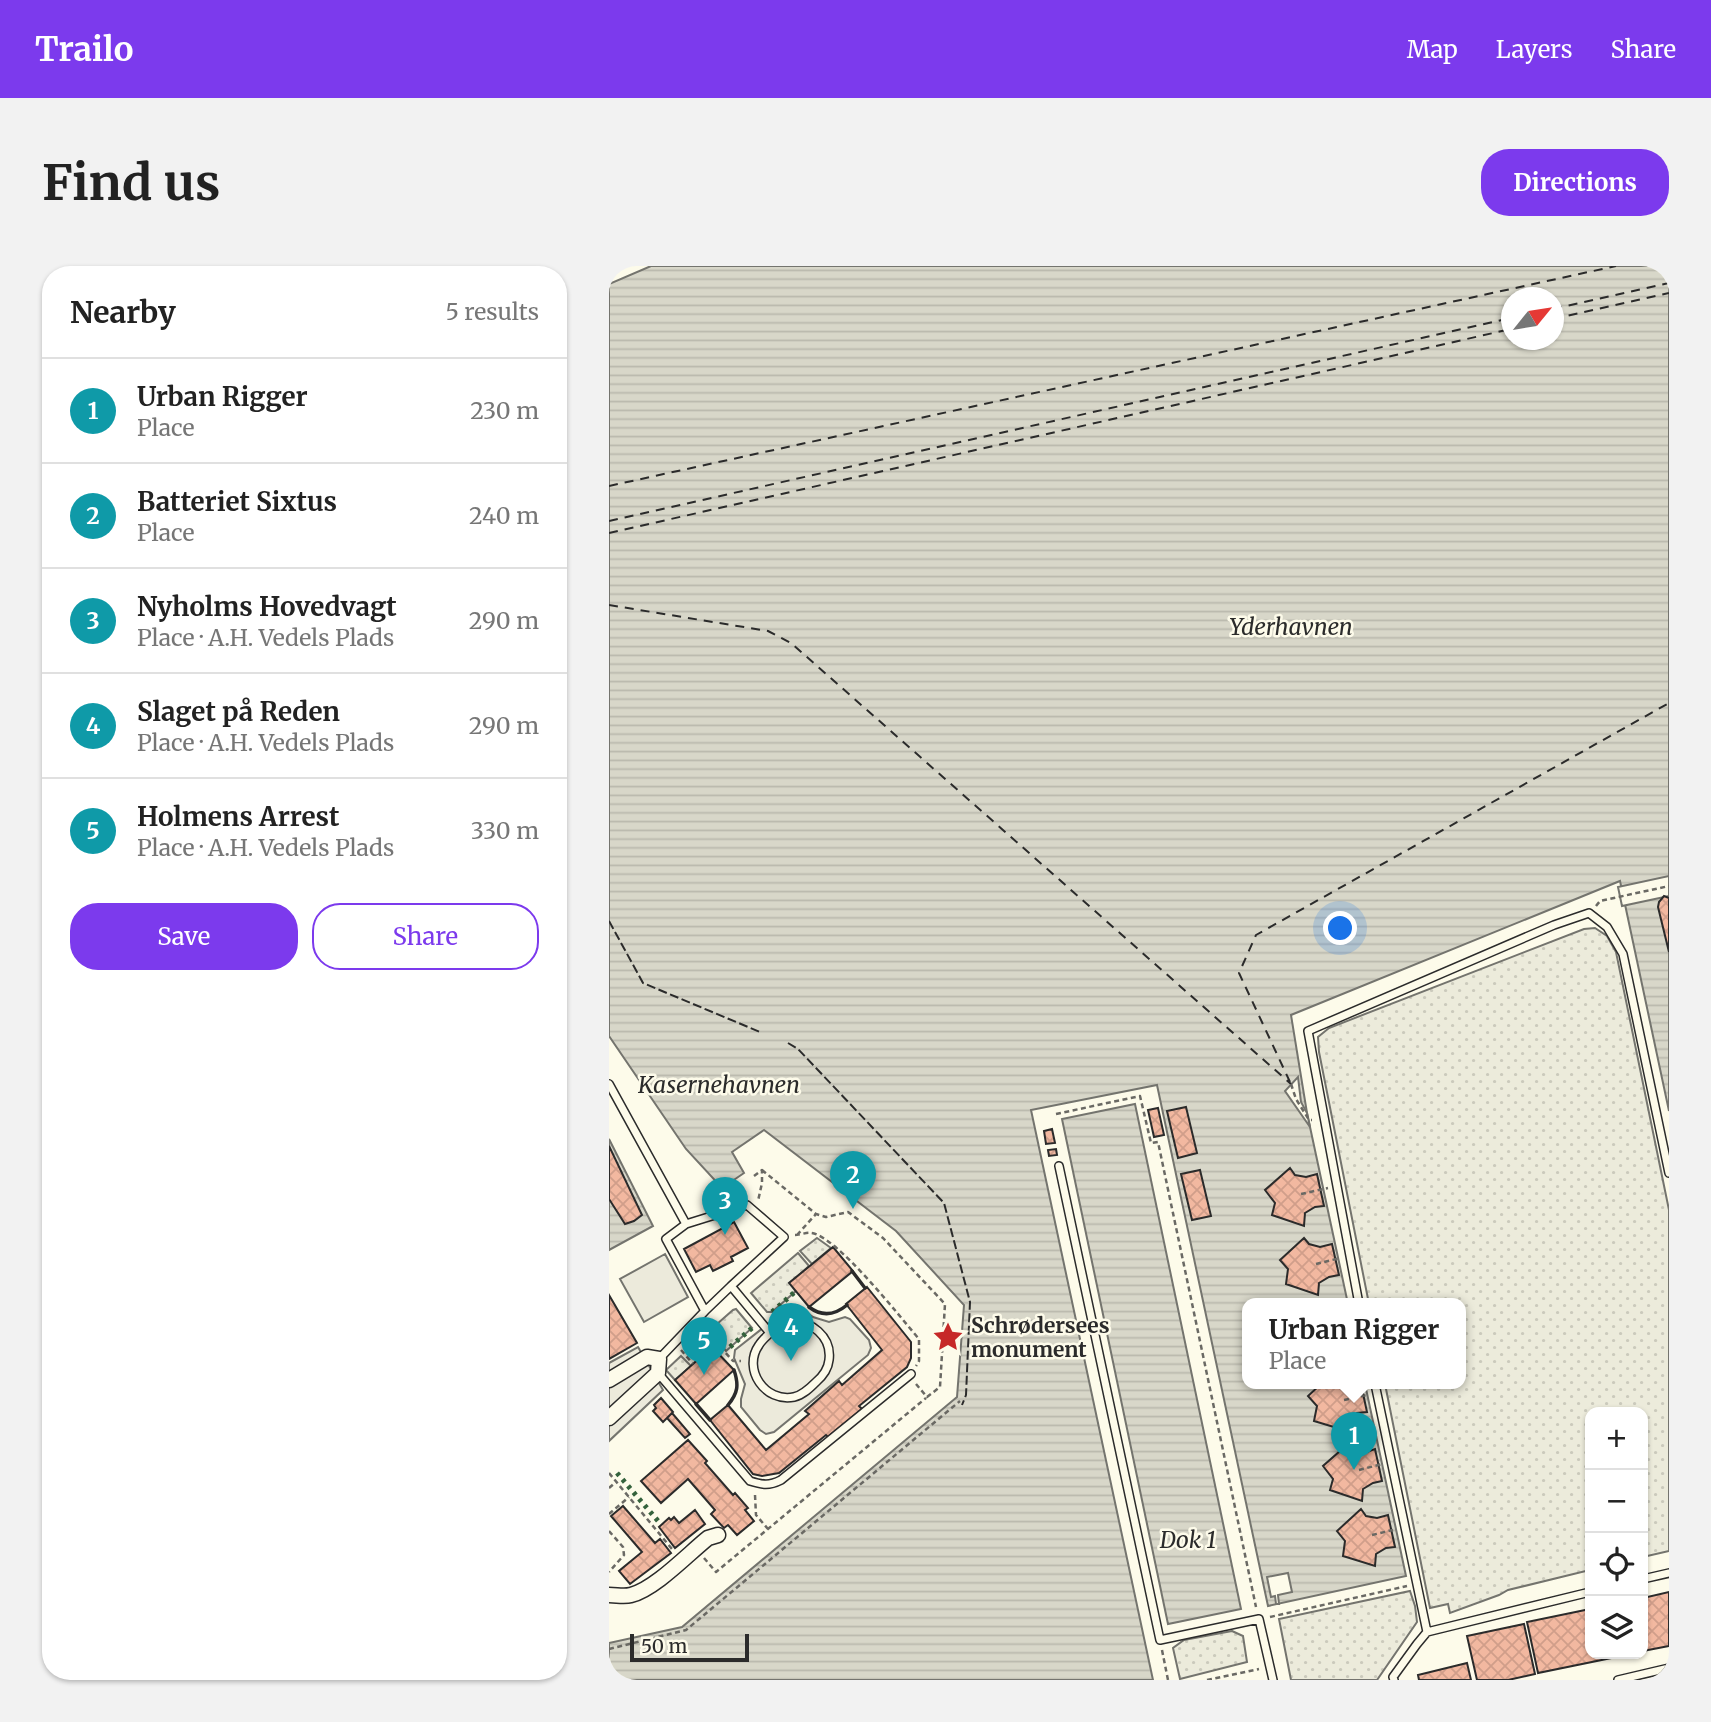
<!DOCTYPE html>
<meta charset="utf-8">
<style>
:root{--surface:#fff;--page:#f2f2f2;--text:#222;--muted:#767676;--line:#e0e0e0;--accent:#7c3aed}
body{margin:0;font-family:Merriweather,serif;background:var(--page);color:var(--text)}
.controls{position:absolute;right:21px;bottom:21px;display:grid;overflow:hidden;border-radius:14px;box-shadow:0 2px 5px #0004}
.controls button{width:63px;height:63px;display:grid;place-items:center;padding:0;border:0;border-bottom:2px solid var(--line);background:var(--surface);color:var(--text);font:35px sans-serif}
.compass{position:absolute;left:892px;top:21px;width:63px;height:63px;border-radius:50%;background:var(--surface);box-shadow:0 2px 5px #0004;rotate:60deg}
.scale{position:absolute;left:21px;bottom:18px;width:119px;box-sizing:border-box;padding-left:7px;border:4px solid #2b2b2b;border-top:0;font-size:19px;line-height:24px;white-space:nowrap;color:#2b2b2b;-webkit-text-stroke:5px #fdfbea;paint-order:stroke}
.you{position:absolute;left:732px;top:663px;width:24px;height:24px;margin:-18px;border:5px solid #fff;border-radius:50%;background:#1a73e8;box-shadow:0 0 0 10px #1a73e833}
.badge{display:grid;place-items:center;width:46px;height:46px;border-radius:50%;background:var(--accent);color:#fff;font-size:23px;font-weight:700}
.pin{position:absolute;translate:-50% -58px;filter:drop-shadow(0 2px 4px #0008)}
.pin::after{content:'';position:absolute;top:37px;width:24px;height:21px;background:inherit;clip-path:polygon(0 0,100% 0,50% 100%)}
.popup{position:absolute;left:633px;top:1032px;width:224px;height:91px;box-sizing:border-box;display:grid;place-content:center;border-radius:14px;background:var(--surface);filter:drop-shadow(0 2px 5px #0005);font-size:23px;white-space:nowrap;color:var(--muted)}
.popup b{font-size:26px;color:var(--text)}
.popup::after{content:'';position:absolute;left:50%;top:100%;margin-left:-14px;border:14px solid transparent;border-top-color:var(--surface)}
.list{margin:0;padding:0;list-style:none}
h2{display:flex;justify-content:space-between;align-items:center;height:91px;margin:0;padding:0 28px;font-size:30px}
h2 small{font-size:23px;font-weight:400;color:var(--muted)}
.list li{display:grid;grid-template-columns:46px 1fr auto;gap:21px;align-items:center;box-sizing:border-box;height:105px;padding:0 28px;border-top:2px solid var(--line)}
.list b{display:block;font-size:26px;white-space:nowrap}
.list p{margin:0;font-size:23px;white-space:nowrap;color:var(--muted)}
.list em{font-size:23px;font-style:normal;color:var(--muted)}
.actions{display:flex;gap:14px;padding:21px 28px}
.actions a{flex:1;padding:16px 0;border:2px solid var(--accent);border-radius:28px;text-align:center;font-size:24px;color:var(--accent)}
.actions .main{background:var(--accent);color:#fff}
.icon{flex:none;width:38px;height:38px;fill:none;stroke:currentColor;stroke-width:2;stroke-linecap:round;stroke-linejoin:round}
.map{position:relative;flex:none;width:1060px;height:1414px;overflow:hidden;border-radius:28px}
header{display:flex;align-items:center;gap:42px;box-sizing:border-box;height:98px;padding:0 35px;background:var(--accent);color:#fff}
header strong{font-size:33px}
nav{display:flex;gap:38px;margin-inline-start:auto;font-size:24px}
.intro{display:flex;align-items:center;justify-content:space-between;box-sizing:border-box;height:168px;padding:0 42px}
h1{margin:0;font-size:49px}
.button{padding:18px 32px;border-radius:28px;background:var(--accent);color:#fff;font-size:24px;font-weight:700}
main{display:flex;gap:42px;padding:0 42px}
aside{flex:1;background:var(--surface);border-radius:28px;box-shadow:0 2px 5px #0004}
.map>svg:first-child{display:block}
.grass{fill:url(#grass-dots);stroke:#74746e;stroke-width:2}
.parking{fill:#eceadb;stroke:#74746e;stroke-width:2}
.water{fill:url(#water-rules);stroke:#74746e;stroke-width:2;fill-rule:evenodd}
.pier{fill:#fdfbea;stroke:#74746e;stroke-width:2}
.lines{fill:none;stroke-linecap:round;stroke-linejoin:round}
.ferry{stroke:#2b2b2b;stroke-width:2;stroke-dasharray:9 7;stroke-linecap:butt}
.building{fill:url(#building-cross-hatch);stroke:#2b2b2b;stroke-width:2}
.lane-casing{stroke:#2b2b2b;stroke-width:10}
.street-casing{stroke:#2b2b2b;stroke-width:17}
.path{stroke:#6a6964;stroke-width:2.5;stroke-dasharray:5 3.5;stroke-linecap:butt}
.lane{stroke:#fdfbea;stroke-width:7}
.street{stroke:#fdfbea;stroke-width:14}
.hedge{stroke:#34623c;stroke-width:5;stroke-dasharray:3.5 5;stroke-linecap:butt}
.fence{stroke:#2b2b2b;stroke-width:2;stroke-dasharray:9 3.5;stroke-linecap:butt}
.wall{stroke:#2b2b2b;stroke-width:3.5}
.labels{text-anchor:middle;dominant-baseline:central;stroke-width:5;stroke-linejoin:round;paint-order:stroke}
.poi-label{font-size:21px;font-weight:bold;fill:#2b2b2b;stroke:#fdfbea;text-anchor:start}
.water-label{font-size:23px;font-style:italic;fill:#2b2b2b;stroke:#fdfbea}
</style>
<header>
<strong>Trailo</strong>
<nav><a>Map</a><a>Layers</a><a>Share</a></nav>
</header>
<div class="intro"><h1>Find us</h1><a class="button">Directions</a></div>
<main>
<aside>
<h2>Nearby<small>5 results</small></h2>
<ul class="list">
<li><span class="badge" style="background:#0f9aa8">1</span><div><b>Urban Rigger</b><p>Place</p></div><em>230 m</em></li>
<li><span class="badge" style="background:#0f9aa8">2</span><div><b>Batteriet Sixtus</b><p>Place</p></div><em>240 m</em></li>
<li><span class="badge" style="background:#0f9aa8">3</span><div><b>Nyholms Hovedvagt</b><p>Place · A.H. Vedels Plads</p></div><em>290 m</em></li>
<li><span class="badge" style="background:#0f9aa8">4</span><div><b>Slaget på Reden</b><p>Place · A.H. Vedels Plads</p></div><em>290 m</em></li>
<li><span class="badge" style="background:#0f9aa8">5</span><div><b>Holmens Arrest</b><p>Place · A.H. Vedels Plads</p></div><em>330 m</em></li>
</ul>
<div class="actions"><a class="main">Save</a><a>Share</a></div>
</aside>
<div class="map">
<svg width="1060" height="1414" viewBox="0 0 1060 1414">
<defs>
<pattern id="grass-dots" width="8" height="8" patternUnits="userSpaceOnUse" patternTransform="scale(1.75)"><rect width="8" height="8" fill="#ecebdb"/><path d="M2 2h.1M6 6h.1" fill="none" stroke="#cbcabc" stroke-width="1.8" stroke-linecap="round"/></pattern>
<pattern id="water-rules" width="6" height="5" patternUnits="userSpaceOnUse" patternTransform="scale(1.75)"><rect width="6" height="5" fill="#d8d7c9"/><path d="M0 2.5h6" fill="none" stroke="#bab9ad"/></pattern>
<pattern id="building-cross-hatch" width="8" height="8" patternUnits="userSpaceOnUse" patternTransform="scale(1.75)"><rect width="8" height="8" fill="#f2b8a0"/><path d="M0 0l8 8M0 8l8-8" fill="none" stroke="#d09e8a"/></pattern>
</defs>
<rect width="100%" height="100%" fill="#fdfbea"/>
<path class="grass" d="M986,662L998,670L1007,686L1060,944V1285L1034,1291V1146H981V1304L899,1324L890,1329L841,1347L839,1338L821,1342L776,1118H852V1038H760L710,786L709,771L720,762L975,663Z
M208,972L222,982L203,998L191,985Z
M189,987L200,1000L181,1017L187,1025L163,1046H158L142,1027Z
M127,1043L143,1062L117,1085L100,1065L124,1044Z
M97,1068L106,1078L88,1095L78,1085Z
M72,1090L82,1100L66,1114L57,1104Z
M801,1325L806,1340L808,1356L768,1414H682L670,1353Z
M623,1365L634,1370L638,1396L571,1413L564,1382L575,1374Z"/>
<path class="parking" d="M56,988L79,1031L35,1056L11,1013Z
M183,1039H188L204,1051L220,1056L236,1051L241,1053L260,1074L262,1082L259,1089L165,1166L157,1168L151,1164L132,1141V1133L136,1118L125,1092L126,1084Z
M29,1081L54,1124L0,1175V1097Z"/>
<path class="water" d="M42,0H1060V845L1011,615L682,749L698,847L739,1038H638V1118H756L797,1310L659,1340L548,819L422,844L544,1414H0V1377L73,1361L348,1131L355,1039L287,965L155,864L123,886L135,907L113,922L77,883L0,770V18ZM902,32H944V74H902Z
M526,838L632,1343L559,1358L453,853Z
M0,873L44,960L0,984Z"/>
<path class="pier" d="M1060,610V630L1013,640L1009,621Z
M689,811L692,836L698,847L701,861L676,825Z
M679,1307L683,1326L669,1329L670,1338H667L666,1330L662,1331L658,1311Z"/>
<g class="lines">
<path class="ferry" d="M944,43L1060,17
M944,53L1060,27
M0,220L1007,0
M0,255L902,52
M0,267L902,63
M0,339L159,365L182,377L682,818
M681,816L630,707L647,669L1060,437"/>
</g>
<path class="building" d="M1055,630L1060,632V686L1049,641L1050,636Z
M577,841L588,887L569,892L558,845Z
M549,842L555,869L545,871L539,844Z
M443,863L446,877L437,878L435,865Z
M0,880L33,949L25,955L16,958L0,933Z
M447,883L448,889L440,890L439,884Z
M681,902L686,909L697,911L708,908L715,940L706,941L696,947L695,960L663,949L666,937L656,924Z
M591,904L602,950L583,954L572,908Z
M125,956L139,982L122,991L124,995L104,1005L101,999L87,1006L75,983Z
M695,972L700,978L711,981L723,978L730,1009L720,1011L710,1017L709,1029L677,1018L679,1003L671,994Z
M224,981L244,1005L200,1041L180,1017Z
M258,1021L302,1076V1092L298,1101L250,1140L253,1143L219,1171L217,1169L170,1207L153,1210L144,1208L101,1154L119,1139L157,1184L200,1148L196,1145L230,1115L233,1119L273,1084L237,1038Z
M0,1029L28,1077L0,1093Z
M103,1081L125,1104L87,1138L66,1114Z
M712,1118H752L758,1146L748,1147L739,1153L738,1165L705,1155L708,1140L699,1130Z
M52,1132L64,1146L54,1156L44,1145L47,1142L45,1139Z
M63,1147L81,1168L76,1172L58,1152Z
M79,1174L98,1195L96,1197L124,1229L126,1227L139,1242L136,1244L145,1255L128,1269L119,1259L115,1262L102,1248L106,1244L79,1213L52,1237L32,1215Z
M739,1178L744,1184L755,1187L766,1183L773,1215L764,1217L754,1223L753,1235L721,1224L724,1213L714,1200Z
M14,1240L46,1277L51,1273L62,1287L21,1318L10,1305L33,1286L2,1250Z
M752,1243L757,1250L768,1252L779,1249L786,1281L777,1282L767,1288L766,1300L734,1290L736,1275L728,1265Z
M86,1244L96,1258L66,1282L50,1261L60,1252L62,1254L65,1251L70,1257Z
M1060,1326V1380L1034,1385V1332Z
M981,1343V1388H1022L929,1407L918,1356Z
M915,1358L926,1408L899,1414H868L858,1370Z
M858,1397L862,1414H810L809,1409Z"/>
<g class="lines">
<g class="lane-casing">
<path id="lane" d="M0,3L7,0
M0,818L77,958
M450,900L551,1374L650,1353L664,1414
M750,1038L699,765L945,659L980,647L998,661L1014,688L1060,907
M96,1045L122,1020L161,1067C167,1063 172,1059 180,1057C202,1053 223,1071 220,1094C219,1104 214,1110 207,1116C201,1122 194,1129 185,1131C156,1137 133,1103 150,1079C153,1074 157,1071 161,1067
M50,1093L96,1045L57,973L77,958L138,939L175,971L122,1020
M49,1107L141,1215C154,1219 160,1220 172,1214L302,1108
M766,1118L818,1366
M1034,1313L1060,1307
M818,1366L981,1326
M785,1414L784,1411L808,1378L818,1366
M1009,1414L1060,1402"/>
</g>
<g class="street-casing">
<path id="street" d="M0,1114L38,1091L50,1093L49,1107L0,1152
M0,1329C8,1329 15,1331 22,1329C46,1323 79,1288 99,1272L109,1269"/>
</g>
<path class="path" d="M987,640L991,635L1060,620
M682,818L687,833L700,854H703
M447,848L531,830L542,877L549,876L647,1341
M153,904L207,948L217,951L239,946L274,972L336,1038L331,1121L318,1131L307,1118
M145,910L153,904V917L149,935
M692,928L719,922
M186,969C191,969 198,966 202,967C227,969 291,1051 310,1073V1095L307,1100
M188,969L207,948
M707,998L731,992
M94,1062L124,1095H132
M72,1084L84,1098
M735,1134L758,1129
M750,1204L773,1198
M0,1207L63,1283
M0,1222L7,1216
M146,1229L147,1249L159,1263
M0,1248L20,1231
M0,1265L14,1281L15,1289L0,1306
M763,1269L784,1264
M95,1292L107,1306L317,1132
M661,1351L798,1320
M0,1383L77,1364L351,1135
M553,1384L559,1414
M598,1414L650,1403"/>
<use href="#lane" class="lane"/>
<use href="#street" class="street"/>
<path class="hedge" d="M163,1046L187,1025
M121,1081L143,1062
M8,1207L49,1255"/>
<path class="fence" d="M0,655L34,717L151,766
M179,777L189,783L335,937L361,1036L357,1129L353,1139"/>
<path class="wall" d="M243,1005L256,1022
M200,1041C213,1051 226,1049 238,1039
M87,1138L101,1154
M119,1139C129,1127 130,1119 125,1104"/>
</g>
<defs>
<g id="sight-bare" transform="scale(2.415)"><path d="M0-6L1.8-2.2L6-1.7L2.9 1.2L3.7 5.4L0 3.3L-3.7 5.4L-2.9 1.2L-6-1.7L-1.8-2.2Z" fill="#c62828" stroke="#fdfbea" stroke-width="2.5" paint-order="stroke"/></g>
</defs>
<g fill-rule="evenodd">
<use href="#sight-bare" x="339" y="1071"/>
</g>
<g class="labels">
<g class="poi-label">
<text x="362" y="1059">Schrødersees<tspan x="362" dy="24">monument</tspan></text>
</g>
<g class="water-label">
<text x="682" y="360">Yderhavnen</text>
<text x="110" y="818">Kasernehavnen</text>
<text x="579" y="1273">Dok 1</text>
</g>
</g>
</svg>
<div class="controls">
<button>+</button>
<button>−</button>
<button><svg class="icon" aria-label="locate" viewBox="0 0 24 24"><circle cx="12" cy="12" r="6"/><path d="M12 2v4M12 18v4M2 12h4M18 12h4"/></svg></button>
<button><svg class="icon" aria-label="layers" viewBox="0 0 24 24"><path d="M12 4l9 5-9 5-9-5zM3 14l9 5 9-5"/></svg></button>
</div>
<svg class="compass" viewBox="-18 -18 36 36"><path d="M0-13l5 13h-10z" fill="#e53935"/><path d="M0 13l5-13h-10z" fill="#767676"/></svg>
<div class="scale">50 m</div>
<div class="you"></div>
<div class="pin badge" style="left:745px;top:1204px;background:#0f9aa8">1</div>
<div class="popup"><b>Urban Rigger</b>Place</div>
<div class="pin badge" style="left:244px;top:943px;background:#0f9aa8">2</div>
<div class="pin badge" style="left:116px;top:969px;background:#0f9aa8">3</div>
<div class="pin badge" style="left:182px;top:1095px;background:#0f9aa8">4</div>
<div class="pin badge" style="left:95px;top:1109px;background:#0f9aa8">5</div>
</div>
</main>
